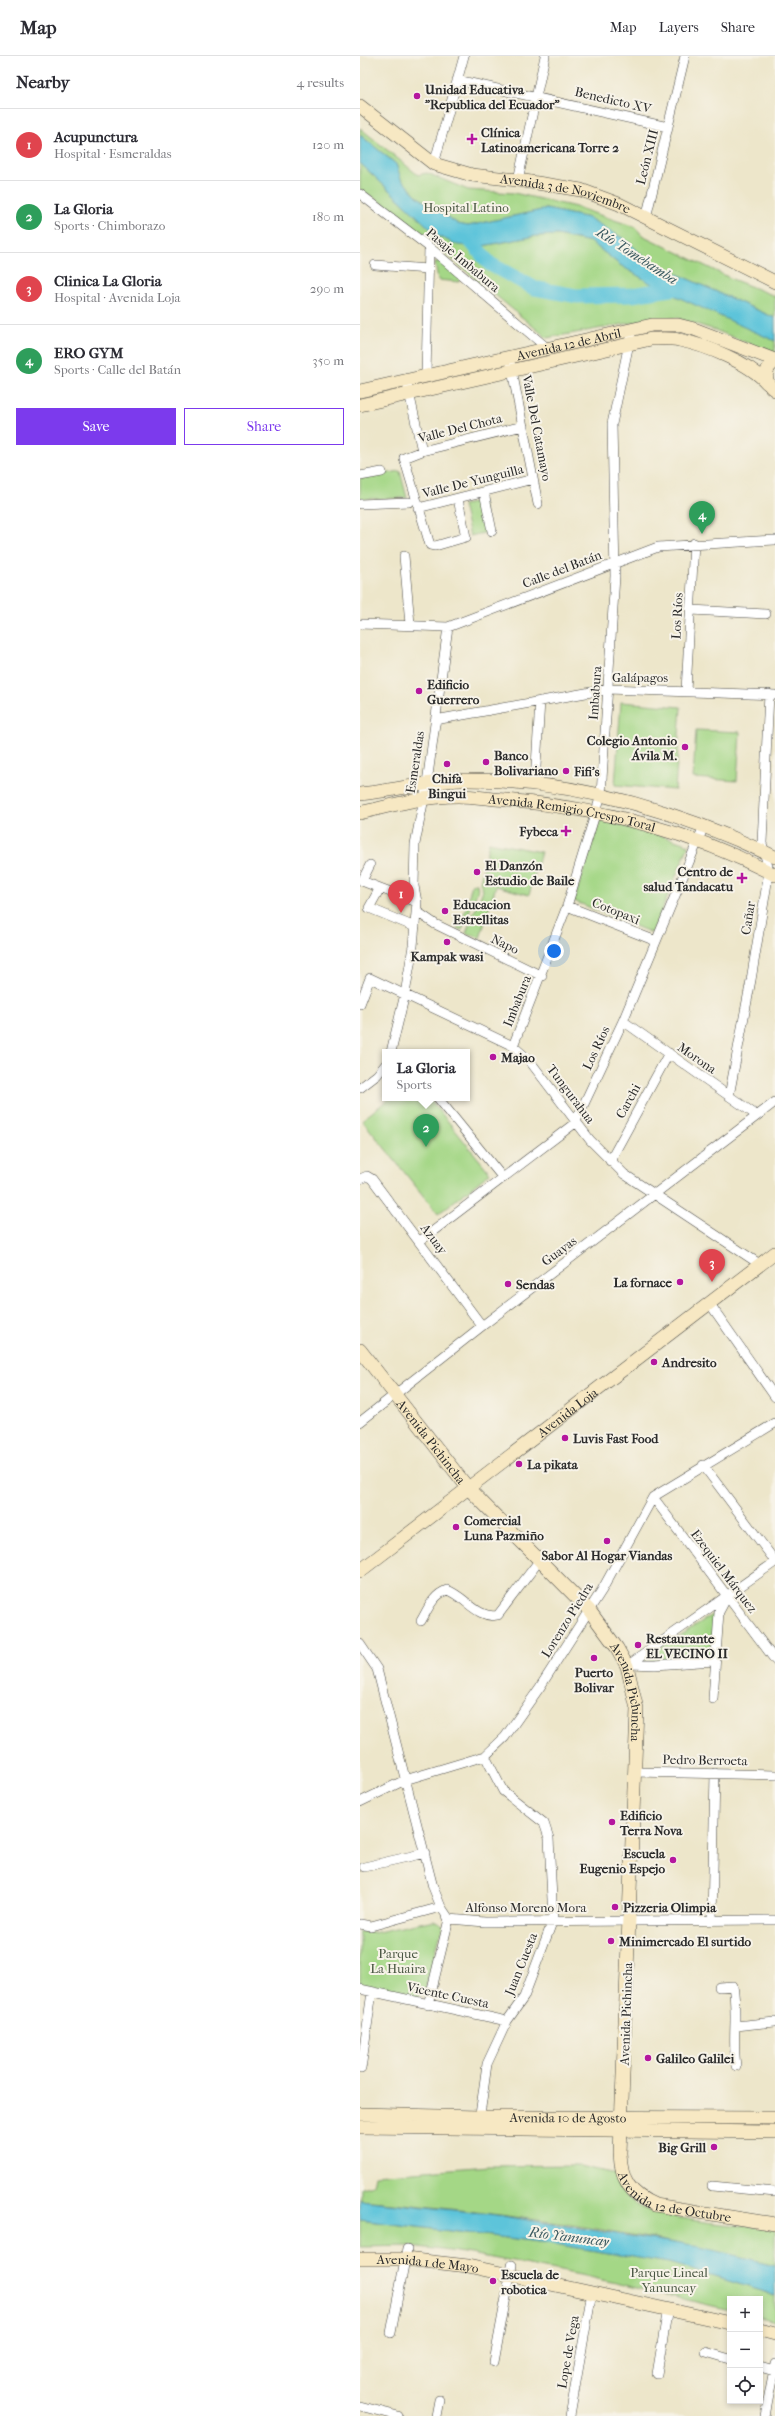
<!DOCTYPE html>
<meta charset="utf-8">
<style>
:root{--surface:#fff;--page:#f2f2f3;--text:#2b2b33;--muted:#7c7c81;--line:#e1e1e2;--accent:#7c3aed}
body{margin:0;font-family:"IM FELL French Canon",serif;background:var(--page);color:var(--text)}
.controls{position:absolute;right:12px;bottom:12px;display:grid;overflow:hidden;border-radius:0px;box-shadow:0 2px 6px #0003}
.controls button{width:36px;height:36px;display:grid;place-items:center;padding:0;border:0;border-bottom:1px solid var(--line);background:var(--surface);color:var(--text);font:20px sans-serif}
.you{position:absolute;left:194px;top:895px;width:14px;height:14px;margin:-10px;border:3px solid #fff;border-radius:50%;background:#1a73e8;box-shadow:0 0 0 6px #1a73e833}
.badge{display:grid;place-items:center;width:26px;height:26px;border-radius:50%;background:var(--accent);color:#fff;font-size:13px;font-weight:700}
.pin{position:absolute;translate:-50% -33px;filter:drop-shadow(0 1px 2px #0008)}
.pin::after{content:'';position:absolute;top:21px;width:14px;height:12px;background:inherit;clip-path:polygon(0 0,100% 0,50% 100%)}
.popup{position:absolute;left:22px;top:993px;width:88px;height:52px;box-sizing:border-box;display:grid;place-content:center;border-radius:0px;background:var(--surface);filter:drop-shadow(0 1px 3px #0005);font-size:13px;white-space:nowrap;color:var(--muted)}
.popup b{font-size:15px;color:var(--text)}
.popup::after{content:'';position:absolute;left:50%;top:100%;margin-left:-8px;border:8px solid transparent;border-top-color:var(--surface)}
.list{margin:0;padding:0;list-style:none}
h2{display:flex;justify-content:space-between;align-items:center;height:52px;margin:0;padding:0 16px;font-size:17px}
h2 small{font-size:13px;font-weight:400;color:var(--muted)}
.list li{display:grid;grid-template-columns:26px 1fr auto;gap:12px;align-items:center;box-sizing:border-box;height:72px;padding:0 16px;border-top:1px solid var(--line)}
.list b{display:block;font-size:15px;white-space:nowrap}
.list p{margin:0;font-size:13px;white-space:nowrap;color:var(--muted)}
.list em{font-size:13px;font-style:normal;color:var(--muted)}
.actions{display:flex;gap:8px;padding:12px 16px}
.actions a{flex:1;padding:9px 0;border:1px solid var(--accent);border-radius:0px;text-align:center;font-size:14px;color:var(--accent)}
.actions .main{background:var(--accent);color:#fff}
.icon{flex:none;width:22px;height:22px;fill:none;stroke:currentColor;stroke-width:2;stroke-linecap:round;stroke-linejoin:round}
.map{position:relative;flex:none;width:415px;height:2360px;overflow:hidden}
header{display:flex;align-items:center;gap:24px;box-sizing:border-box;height:56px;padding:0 20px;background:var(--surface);border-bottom:1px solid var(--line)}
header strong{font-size:19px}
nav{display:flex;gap:22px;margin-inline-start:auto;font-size:14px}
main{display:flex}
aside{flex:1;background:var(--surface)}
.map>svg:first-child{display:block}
.green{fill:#a4d786;stroke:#688158}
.water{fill:#5dc4da;stroke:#447882}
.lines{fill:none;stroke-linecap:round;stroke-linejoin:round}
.river{stroke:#5dc4da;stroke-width:15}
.street-casing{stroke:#484743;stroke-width:10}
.secondary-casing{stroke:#484743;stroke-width:14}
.street{stroke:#fff;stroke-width:9}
.secondary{stroke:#f7e8c3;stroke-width:13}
.poi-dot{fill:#b5179e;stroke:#f7f3e8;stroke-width:1.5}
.labels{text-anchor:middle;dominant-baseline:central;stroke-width:4;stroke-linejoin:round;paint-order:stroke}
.poi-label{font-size:13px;font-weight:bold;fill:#2b2b2b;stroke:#f7f3e8;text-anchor:start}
.street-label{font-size:13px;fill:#2b2b2b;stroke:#f7f3e8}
.park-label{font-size:13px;fill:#495642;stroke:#f7f3e8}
.water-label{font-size:14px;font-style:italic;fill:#3a5960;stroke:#f7f3e8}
</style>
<header>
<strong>Map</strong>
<nav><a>Map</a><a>Layers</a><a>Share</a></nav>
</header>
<main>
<aside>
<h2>Nearby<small>4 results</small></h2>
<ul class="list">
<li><span class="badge" style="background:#e0444e">1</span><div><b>Acupunctura</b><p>Hospital · Esmeraldas</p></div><em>120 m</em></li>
<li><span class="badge" style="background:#2e9e5b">2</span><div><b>La Gloria</b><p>Sports · Chimborazo</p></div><em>180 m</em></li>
<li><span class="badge" style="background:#e0444e">3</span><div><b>Clinica La Gloria</b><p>Hospital · Avenida Loja</p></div><em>290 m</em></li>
<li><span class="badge" style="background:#2e9e5b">4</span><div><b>ERO GYM</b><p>Sports · Calle del Batán</p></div><em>350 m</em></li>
</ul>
<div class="actions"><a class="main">Save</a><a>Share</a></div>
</aside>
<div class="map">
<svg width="415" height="2360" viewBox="0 0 415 2360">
<rect width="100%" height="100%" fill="#f7f3e8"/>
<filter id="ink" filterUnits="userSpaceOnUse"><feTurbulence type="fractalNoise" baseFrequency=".025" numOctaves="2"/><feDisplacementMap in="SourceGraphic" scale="8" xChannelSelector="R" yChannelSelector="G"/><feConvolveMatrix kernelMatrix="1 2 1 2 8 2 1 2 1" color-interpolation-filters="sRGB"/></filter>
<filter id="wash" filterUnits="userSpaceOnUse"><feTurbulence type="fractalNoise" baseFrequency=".012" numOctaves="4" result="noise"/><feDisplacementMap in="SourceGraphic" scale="16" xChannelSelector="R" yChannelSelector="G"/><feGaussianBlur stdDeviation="0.9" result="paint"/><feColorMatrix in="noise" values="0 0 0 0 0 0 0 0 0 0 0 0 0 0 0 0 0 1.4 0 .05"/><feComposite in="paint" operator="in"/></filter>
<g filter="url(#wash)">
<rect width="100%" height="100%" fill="#ede6ca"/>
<path class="green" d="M0,72L58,119L67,117L108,134L154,137L216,151L275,171L282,179L372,223L415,240V262L288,205L229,162L186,153L108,170L98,168L58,141L41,123L36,108L0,79Z
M0,107L78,180L117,191L176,180L197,179L231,186L260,209L415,285V298L355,274L317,262L293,263L187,282L33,154L0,133Z
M81,205L100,221L99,226L78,224L75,206Z
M40,415L47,442L0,443V422Z
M122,445L128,476L110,480L103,449Z
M261,646L321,651L315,734L255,729Z
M336,674L380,676L377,725L333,722Z
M240,764L288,775L329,789L292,877L214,845Z
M129,786L181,796L169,839L136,830L120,882L106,877L123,834L120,826Z
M112,828H117L118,834L102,874L97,872L104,858Z
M30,1042H69L130,1117L78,1158L2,1064Z
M355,1557L349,1602L281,1604Z
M74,1864L83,1869L64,1938L55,1942L0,1929V1875L13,1877Z
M216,2109L255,2118C260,2126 264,2139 271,2144C298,2166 379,2169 415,2173V2209C280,2176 138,2156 0,2144V2132L13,2129L15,2119L129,2110Z
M0,2164L188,2187L310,2207L415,2239V2265L400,2261V2243H370V2254L221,2219L111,2198L52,2190L0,2191Z"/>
<path class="water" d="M0,79L36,108L41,123L58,141L98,168L108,170L186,153L229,162L269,186L288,205L415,262V285L300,233L260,209L231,186L197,179L176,180L117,191L98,189L78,180L0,107Z
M0,2144L130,2158L340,2191L415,2209V2239L309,2207L188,2187L0,2164Z"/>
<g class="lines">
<path class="river" d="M108,182L130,208L174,232L217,240L272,239L323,231"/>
</g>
</g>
<g filter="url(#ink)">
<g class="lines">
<g class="street-casing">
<path id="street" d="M97,24L308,71
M74,108L104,0
M158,124L185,0
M0,138L69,191L187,292
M286,162L325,0
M15,209L68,213
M151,309L178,448
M66,320L69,191
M48,332L62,395
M0,420L22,416
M124,436L132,475
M98,443L106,481L75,490L70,489L44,402L62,395L163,370
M0,448L49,446
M58,452L173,423
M44,500L50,568
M331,554L406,558
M0,568L88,571L298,491L415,484
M326,635L334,487
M75,664L248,633L415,639
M175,727L180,645
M10,809L2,825L20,832
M207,850L296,885
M56,855L75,868L182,920
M55,871L9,852L20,832L57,846
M0,948L10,922L153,990L169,1004L230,1084L264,1118L401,1209
M263,965L396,1059
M153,990L207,850L241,739L255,520L252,368L272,273
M31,996L45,938L53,890L57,846L54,830L55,788L67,727L88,571
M0,1032L17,1019L25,1009
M369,1040L391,924L409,815L402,787L409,638
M78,1042L143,1122
M250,1105L309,997
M0,1123L7,1120L12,1123L122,1270
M60,1185L215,1067L263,965L344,770
M350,1248L415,1341
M0,1366L122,1270L415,1046
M343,1409L415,1505
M293,1441L415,1604
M61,1565C68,1553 73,1539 87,1534C105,1540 118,1564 138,1559L179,1505
M0,1588L17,1613L73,1831L81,1851L89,1863L125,1866L415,1864
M271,1608L295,1609L354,1605
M267,1610L415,1506
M353,1643L359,1556L367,1541
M274,1716L415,1719
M0,1746L45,1724L125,1700L145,1681L180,1631L242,1534L293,1441L415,1367
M4,1811L65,1797
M352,1864L355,1717
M0,1868L11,1870L81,1851
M359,1931L373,1930C378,1958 372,1982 376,2010
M0,1933L147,1965
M68,1949L89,1863
M375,1970L415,1966
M1,2013L12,1936
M119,2066L127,2008L147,1965L164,1941L193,1864L189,1782L184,1767L143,1735L125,1700
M352,2130L415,2136
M31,2277L47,2193
M346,2296L370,2303
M134,2306L152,2209
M400,2311L414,2315
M297,2318L307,2258L305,2252
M0,2350L38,2360
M76,2360L79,2344
M210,2360L232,2236
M405,2360L415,2308"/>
</g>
<g class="secondary-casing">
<g id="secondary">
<path id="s1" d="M0,50L74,108L112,119L158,124L221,134L259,148L415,226"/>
<path d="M415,306C403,313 404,327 415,334"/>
<path id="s2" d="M0,335L292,269H318L334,273L415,304"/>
<path d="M0,349L291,283C300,283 310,282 319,284C345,289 390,307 407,327"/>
<path d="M0,738C34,735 67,725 102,724C212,723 317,754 415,801"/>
<path id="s3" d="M0,757C32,749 65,740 98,740C114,740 130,743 146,744C240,752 331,775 415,819"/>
<path id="s4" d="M0,1294L108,1432L229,1554L257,1592L267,1610L277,1653L260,2097C261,2124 270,2138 295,2149L415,2168"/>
<path id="s5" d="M0,1515L415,1197"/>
<path id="s6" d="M0,2058L119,2061L415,2062"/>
<path d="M0,2071L415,2076"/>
<path id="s7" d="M0,2203H45L108,2210L370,2267"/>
<path d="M400,2274L415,2278"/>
</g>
</g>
<use href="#street" class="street"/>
<use href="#secondary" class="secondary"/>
</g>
</g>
<g class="poi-dot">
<circle cx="57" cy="40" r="4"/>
<path d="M110 77h4v4h4v4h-4v4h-4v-4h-4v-4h4z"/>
<circle cx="59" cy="635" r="4"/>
<circle cx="325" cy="691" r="4"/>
<circle cx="126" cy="706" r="4"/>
<circle cx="87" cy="708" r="4"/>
<circle cx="206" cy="715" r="4"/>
<path d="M204 769h4v4h4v4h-4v4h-4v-4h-4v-4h4z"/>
<circle cx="117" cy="816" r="4"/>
<path d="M380 816h4v4h4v4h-4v4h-4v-4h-4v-4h4z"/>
<circle cx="85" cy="855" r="4"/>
<circle cx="87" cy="886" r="4"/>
<circle cx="133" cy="1001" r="4"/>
<circle cx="320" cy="1226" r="4"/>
<circle cx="148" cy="1228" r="4"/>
<circle cx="294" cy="1306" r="4"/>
<circle cx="205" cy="1382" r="4"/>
<circle cx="159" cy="1408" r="4"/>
<circle cx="96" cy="1471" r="4"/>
<circle cx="247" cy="1485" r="4"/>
<circle cx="278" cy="1589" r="4"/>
<circle cx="234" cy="1602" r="4"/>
<circle cx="252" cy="1766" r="4"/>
<circle cx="313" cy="1804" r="4"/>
<circle cx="255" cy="1851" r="4"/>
<circle cx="251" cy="1885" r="4"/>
<circle cx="288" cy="2002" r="4"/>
<circle cx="354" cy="2091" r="4"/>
<circle cx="133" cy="2225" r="4"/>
</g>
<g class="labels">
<g class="poi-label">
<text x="65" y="33">Unidad Educativa<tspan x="65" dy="15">"Republica del Ecuador"</tspan></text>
<text x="121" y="76">Clínica<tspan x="121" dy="15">Latinoamericana Torre 2</tspan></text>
<text x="67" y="628">Edificio<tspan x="67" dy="15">Guerrero</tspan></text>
<text x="317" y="684" text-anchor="end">Colegio Antonio<tspan x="317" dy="15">Ávila M.</tspan></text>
<text x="134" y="699">Banco<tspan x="134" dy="15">Bolivariano</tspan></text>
<text x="214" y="715">Fifi's</text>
<text x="87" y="722" text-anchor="middle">Chifa<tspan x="87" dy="15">Bingui</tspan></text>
<text x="198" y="775" text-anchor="end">Fybeca</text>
<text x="125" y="809">El Danzón<tspan x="125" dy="15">Estudio de Baile</tspan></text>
<text x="373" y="815" text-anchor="end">Centro de<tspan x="373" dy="15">salud Tandacatu</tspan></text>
<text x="93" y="848">Educacion<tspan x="93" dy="15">Estrellitas</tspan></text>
<text x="87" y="900" text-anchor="middle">Kampak wasi</text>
<text x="141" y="1001">Majao</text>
<text x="312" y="1226" text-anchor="end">La fornace</text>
<text x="156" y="1228">Sendas</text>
<text x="302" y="1306">Andresito</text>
<text x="213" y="1382">Luvis Fast Food</text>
<text x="167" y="1408">La pikata</text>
<text x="104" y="1464">Comercial<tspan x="104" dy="15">Luna Pazmiño</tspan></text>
<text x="247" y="1499" text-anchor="middle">Sabor Al Hogar Viandas</text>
<text x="286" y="1582">Restaurante<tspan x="286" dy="15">EL VECINO II</tspan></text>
<text x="234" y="1616" text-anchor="middle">Puerto<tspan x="234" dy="15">Bolivar</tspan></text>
<text x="260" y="1759">Edificio<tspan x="260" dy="15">Terra Nova</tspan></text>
<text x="305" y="1797" text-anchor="end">Escuela<tspan x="305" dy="15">Eugenio Espejo</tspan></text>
<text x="263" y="1851">Pizzeria Olimpia</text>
<text x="259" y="1885">Minimercado El surtido</text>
<text x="296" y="2002">Galileo Galilei</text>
<text x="346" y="2091" text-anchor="end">Big Grill</text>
<text x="141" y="2218">Escuela de<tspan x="141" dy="15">robotica</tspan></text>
</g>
<g class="street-label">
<text transform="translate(253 44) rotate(13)">Benedicto XV</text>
<text transform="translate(287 101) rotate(-76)">León XIII</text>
<text stroke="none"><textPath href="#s1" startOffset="229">Avenida 3 de Noviembre</textPath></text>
<text transform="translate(103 204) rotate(40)">Pasaje Imbabura</text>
<text stroke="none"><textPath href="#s2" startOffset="214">Avenida 12 de Abril</textPath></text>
<text transform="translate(100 372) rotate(-14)">Valle Del Chota</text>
<text transform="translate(177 372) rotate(79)">Valle Del Catamayo</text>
<text transform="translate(113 425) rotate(-14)">Valle De Yunguilla</text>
<text transform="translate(202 513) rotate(-21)">Calle del Batán</text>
<text transform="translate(317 560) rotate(-87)">Los Ríos</text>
<text x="280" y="621">Galápagos</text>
<text transform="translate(235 637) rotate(-86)">Imbabura</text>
<text transform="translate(55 706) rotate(-81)">Esmeraldas</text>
<text stroke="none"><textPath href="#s3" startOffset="215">Avenida Remigio Crespo Toral</textPath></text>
<text transform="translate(256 855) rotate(22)">Cotopaxi</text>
<text transform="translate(388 862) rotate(-81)">Cañar</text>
<text transform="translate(145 888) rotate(26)">Napo</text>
<text transform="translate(157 945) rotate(-68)">Imbabura</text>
<text transform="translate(236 992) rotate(-65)">Los Ríos</text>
<text transform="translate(337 1002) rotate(35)">Morona</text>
<text transform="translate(211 1038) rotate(53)">Tungurahua</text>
<text transform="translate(268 1045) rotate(-61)">Carchi</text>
<text transform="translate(74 1183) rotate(53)">Azuay</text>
<text transform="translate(199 1195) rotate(-37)">Guayas</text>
<text stroke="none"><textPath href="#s5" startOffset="261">Avenida Loja</textPath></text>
<text stroke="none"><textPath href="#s4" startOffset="116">Avenida Pichincha</textPath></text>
<text transform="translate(364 1515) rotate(53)">Ezequiel Márquez</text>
<text transform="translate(207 1564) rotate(-58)">Lorenzo Piedra</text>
<text stroke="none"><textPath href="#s4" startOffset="440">Avenida Pichincha</textPath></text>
<text transform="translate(345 1704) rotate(1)">Pedro Berroeta</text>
<text x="166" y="1851">Alfonso Moreno Mora</text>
<text transform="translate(161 1908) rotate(-68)">Juan Cuesta</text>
<text transform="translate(88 1939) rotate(12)">Vicente Cuesta</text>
<text transform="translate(266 1958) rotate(-88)">Avenida Pichincha</text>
<text stroke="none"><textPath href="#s6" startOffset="208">Avenida 10 de Agosto</textPath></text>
<text stroke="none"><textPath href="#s4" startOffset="985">Avenida 12 de Octubre</textPath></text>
<text stroke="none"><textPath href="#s7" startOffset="68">Avenida 1 de Mayo</textPath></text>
<text transform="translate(208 2296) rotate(-80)">Lope de Vega</text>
</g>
<g class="park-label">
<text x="106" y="151">Hospital Latino</text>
<text x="38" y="1897">Parque<tspan x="38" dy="15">La Huaira</tspan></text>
<text x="309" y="2216">Parque Lineal<tspan x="309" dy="15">Yanuncay</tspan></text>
</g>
<g class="water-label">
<text transform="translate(277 200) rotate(33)">Río Tomebamba</text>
<text transform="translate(209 2181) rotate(7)">Río Yanuncay</text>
</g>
</g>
</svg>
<div class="controls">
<button>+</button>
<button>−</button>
<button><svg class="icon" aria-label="locate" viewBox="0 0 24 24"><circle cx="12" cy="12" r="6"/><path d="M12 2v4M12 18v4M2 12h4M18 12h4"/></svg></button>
</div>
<div class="you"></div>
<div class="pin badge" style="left:41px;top:857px;background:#e0444e">1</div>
<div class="pin badge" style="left:66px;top:1091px;background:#2e9e5b">2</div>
<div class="popup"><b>La Gloria</b>Sports</div>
<div class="pin badge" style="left:352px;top:1226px;background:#e0444e">3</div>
<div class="pin badge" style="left:342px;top:478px;background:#2e9e5b">4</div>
</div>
</main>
